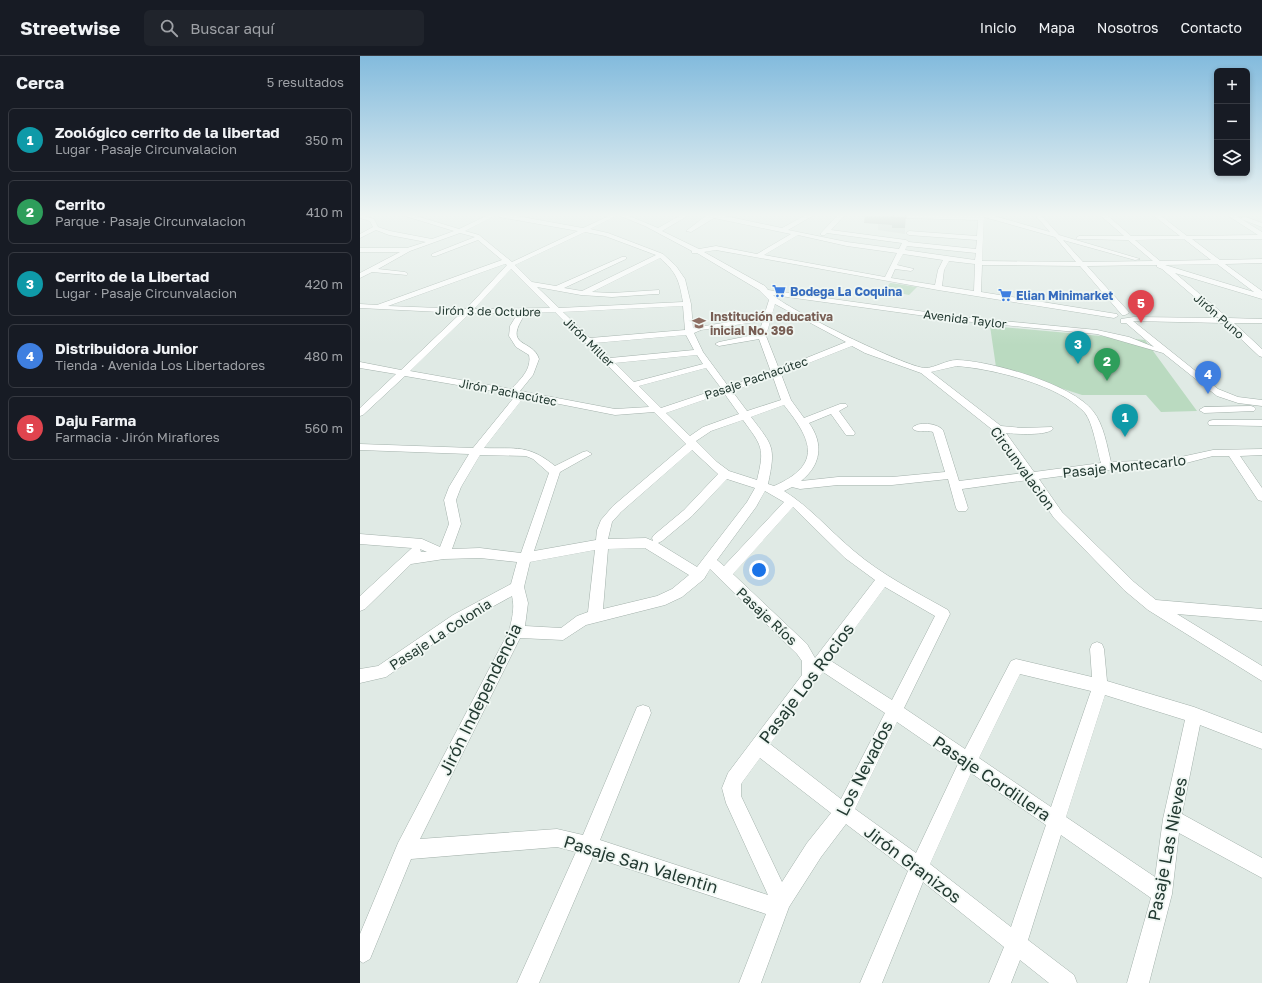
<!DOCTYPE html>
<html lang="es">
<meta charset="utf-8">
<style>
:root{--surface:#171b24;--page:#20242c;--text:#f1f3f6;--muted:#9ea1a6;--line:#363941;--accent:#b45309}
body{margin:0;font-family:"Golos Text",sans-serif;background:var(--page);color:var(--text)}
.controls{position:absolute;right:12px;top:12px;display:grid;overflow:hidden;border-radius:6px;box-shadow:0 2px 6px #0003}
.controls button{width:36px;height:36px;display:grid;place-items:center;padding:0;border:0;border-bottom:1px solid var(--line);background:var(--surface);color:var(--text);font:20px sans-serif}
.you{position:absolute;left:399px;top:514px;width:14px;height:14px;margin:-10px;border:3px solid #fff;border-radius:50%;background:#1a73e8;box-shadow:0 0 0 6px #1a73e833}
.badge{display:grid;place-items:center;width:26px;height:26px;border-radius:50%;background:var(--accent);color:#fff;font-size:13px;font-weight:700}
.pin{position:absolute;translate:-50% -33px;filter:drop-shadow(0 1px 2px #0008)}
.pin::after{content:'';position:absolute;top:21px;width:14px;height:12px;background:inherit;clip-path:polygon(0 0,100% 0,50% 100%)}
.list{margin:0;padding:0;list-style:none}
h2{display:flex;justify-content:space-between;align-items:center;height:52px;margin:0;padding:0 16px;font-size:17px}
h2 small{font-size:13px;font-weight:400;color:var(--muted)}
.list li{display:grid;grid-template-columns:26px 1fr auto;gap:12px;align-items:center;box-sizing:border-box;height:64px;margin:0 8px 8px;padding:0 8px;border:1px solid var(--line);border-radius:6px}
.list b{display:block;font-size:15px;white-space:nowrap}
.list p{margin:0;font-size:13px;white-space:nowrap;color:var(--muted)}
.list em{font-size:13px;font-style:normal;color:var(--muted)}
.icon{flex:none;width:22px;height:22px;fill:none;stroke:currentColor;stroke-width:2;stroke-linecap:round;stroke-linejoin:round}
.map{position:relative;flex:none;width:902px;height:927px;overflow:hidden}
header{display:flex;align-items:center;gap:24px;box-sizing:border-box;height:56px;padding:0 20px;background:var(--surface);border-bottom:1px solid var(--line)}
header strong{font-size:19px}
nav{display:flex;gap:22px;margin-inline-start:auto;font-size:14px}
.search{width:280px;height:36px;background:var(--page);display:flex;align-items:center;gap:10px;box-sizing:border-box;padding:0 14px;border-radius:6px;color:var(--muted);font-size:15px}
main{display:flex}
aside{flex:1;background:var(--surface)}
.map>svg:first-child{display:block}
.built{fill:#ced9d4}
.green{fill:#badac0}
.lines{fill:none;stroke-linecap:round;stroke-linejoin:round}
.minor-casing{stroke:#a3b1ab;stroke-width:1}
.minor{fill:#fff;fill-rule:evenodd}
.wall{fill:#9eaba5}
.building{fill:#b8c7c0;stroke:#818b86}
.labels{text-anchor:middle;dominant-baseline:central;stroke-width:3.5;stroke-linejoin:round;paint-order:stroke}
.far-shop-label{font-size:12px;font-weight:bold;fill:#366cbe;stroke:#f0f7f3;text-anchor:start}
.far-street-label{font-size:12px;fill:#223931;stroke:#f0f7f3}
.far-education-label{font-size:12px;font-weight:bold;fill:#785e54;stroke:#f0f7f3;text-anchor:start}
.street-label{font-size:14px;fill:#223931;stroke:#f0f7f3}
.near-street-label{font-size:17px;fill:#223931;stroke:#f0f7f3}
</style>
<header>
<strong>Streetwise</strong>
<div class="search"><svg class="icon" aria-label="search" viewBox="0 0 24 24"><circle cx="10" cy="10" r="6"/><path d="M15 15l6 6"/></svg>Buscar aquí</div>
<nav><a>Inicio</a><a>Mapa</a><a>Nosotros</a><a>Contacto</a></nav>
</header>
<main>
<aside>
<h2>Cerca<small>5 resultados</small></h2>
<ul class="list">
<li><span class="badge" style="background:#0f9aa8">1</span><div><b>Zoológico cerrito de la libertad</b><p>Lugar · Pasaje Circunvalacion</p></div><em>350 m</em></li>
<li><span class="badge" style="background:#2e9e5b">2</span><div><b>Cerrito</b><p>Parque · Pasaje Circunvalacion</p></div><em>410 m</em></li>
<li><span class="badge" style="background:#0f9aa8">3</span><div><b>Cerrito de la Libertad</b><p>Lugar · Pasaje Circunvalacion</p></div><em>420 m</em></li>
<li><span class="badge" style="background:#3f7fe0">4</span><div><b>Distribuidora Junior</b><p>Tienda · Avenida Los Libertadores</p></div><em>480 m</em></li>
<li><span class="badge" style="background:#e0444e">5</span><div><b>Daju Farma</b><p>Farmacia · Jirón Miraflores</p></div><em>560 m</em></li>
</ul>
</aside>
<div class="map">
<svg width="902" height="927" viewBox="0 0 902 927">
<rect width="100%" height="100%" fill="#e0eae5"/>
<path class="built" d="M518,168L532,169V172H545V178L518,174Z"/>
<path class="green" d="M530,227H531L557,231L549,239L534,236L537,233L527,231Z
M630,270L785,284L837,355L801,356L786,339H722L636,311Z"/>
<g class="lines">
<g class="minor-casing">
<path id="minor" d="M0,159L14,163L18,171L30,175L72,183L94,175L42,159H53L99,173L128,159H151L223,172L251,159H267L298,172L321,159H329L302,175L339,193L356,190L397,198L431,178L354,162L331,176L326,175L347,159H360L422,172L446,159H454L428,174L487,186L539,193L542,187L467,177L465,179H461V177L478,159H485L471,174L546,184L549,186L616,193L617,184L549,179L546,177L549,175L617,180L618,164L546,162L543,160L631,159L690,176L675,159H681L699,179L780,203L775,204L703,184L723,206L793,205L768,184L717,183L716,182L719,180H764L740,159H747L771,180H820L793,159H800L827,180L898,179L867,159H875L902,176V183H832L860,204L902,203V207L865,208L902,235V243L815,217L868,262L902,263V267H874L902,293V301L899,300L864,267L773,265L858,333L878,341L902,344V350L878,347L857,340L803,297L737,278L602,265L413,239C425,252 548,312 565,312C575,312 586,304 597,304C631,305 712,328 733,355C744,369 747,390 751,406L807,404L853,394L902,393V399L880,400L902,432V445L898,444L869,400H853L807,412L747,414L679,423L702,456L774,526L796,544L902,553V565L817,558L902,610V625L788,554L764,534L694,462L668,424L602,433L608,452L606,455H598L596,452L588,423L532,429H478L440,433L432,431L424,435C450,451 470,475 494,495C522,519 556,536 588,554L590,558L544,652L605,693L651,605L656,603L732,621L730,593L732,588L737,586L742,588L744,593L747,625L834,651L902,677V693L840,669L822,758L902,802V822L819,777L812,838L789,927H767L791,842L701,779L668,884L714,919L717,927H689L660,904L651,927H629L644,891L563,826L522,927H500L548,815L486,768L461,801L429,851L401,927H379L406,858L233,801L179,927H157L216,796L197,791L51,803L10,903L3,907L0,905V878L38,787L149,575C152,563 155,552 152,540L103,567L26,621L0,627V613L18,610L93,559L151,528L157,506L120,502L84,503L51,508L5,553L0,555V540L52,492L0,488V478L62,483L80,491L89,468L84,444L89,431L109,398L0,394V388L113,392L156,339L45,320L3,359L0,360V352L36,318L0,312V306L41,314L101,257L0,252V248L17,249L142,204L118,184L76,200H72V198L115,181L100,177L50,195L18,213L45,216L48,218L47,219L12,216L0,222V217L40,196H0V192H47L66,186L29,179L16,174L0,182V178L13,171L10,165L0,162ZM136,159L139,161L218,175L152,206L119,179L105,175ZM258,159L285,170L332,195V197H337L399,234L409,244L404,260L333,272L331,248L325,223L316,210L303,198L248,177L230,173ZM624,161L695,181L716,206L622,205ZM225,176L245,180L296,199L222,235L204,232L266,203V201H262L196,230L172,226L155,209ZM438,179L487,190L537,197L525,221L404,199ZM824,183L851,204L800,205L775,184ZM547,190L616,197L615,204L545,194ZM356,194L578,234L754,262L758,260L757,258L621,236L622,209L720,210L762,259H765L769,257L768,255L727,210L797,209V211L802,213L859,262L774,261L761,263V267H766L794,291L769,281L737,274L602,261L408,234L405,230L344,196ZM543,198L583,204L578,214L575,229L531,222L535,213L551,215L554,213L537,209ZM300,202C317,217 319,224 323,246L199,252L177,231L221,239L252,241L296,238H299V234L252,237L232,236ZM589,205L615,208L614,235L582,230L584,214ZM145,208L147,209L106,253L28,250ZM857,208L894,236L805,209ZM151,213L190,252L114,253ZM415,248L486,286L419,313L406,280ZM323,250L325,274L230,282L203,256ZM195,256L289,351L255,353L160,335L173,319L179,303C173,282 141,293 166,257ZM110,257H158L150,270L149,280L156,291L169,299C172,313 160,324 151,333L50,315ZM403,265L398,278L359,286L355,288L359,290L399,283L411,316L368,330L343,296L334,277L341,274ZM326,279L334,294L250,302L235,287ZM492,290L505,297L561,317L634,375L663,417L599,425L583,374C577,367 558,365 552,372C557,378 566,373 573,376L585,416L532,421H478L441,425C461,409 464,388 449,367L471,358L486,379H494L495,377L479,355L488,350L486,348H480L444,362L431,344L421,318ZM337,299L343,308L274,326L255,307ZM597,310C634,313 700,329 725,357C733,367 737,394 741,407L674,416L646,377C656,378 687,380 693,373L692,371L662,372L641,370L571,316ZM346,312L361,332L301,352L279,330ZM413,321L421,344L387,355L372,335ZM364,337L379,358L343,371L330,380L306,357ZM164,341L255,359L294,356L326,388L253,450L241,464L237,474L236,484L174,495L200,416L232,398L227,395L223,396L195,410C168,388 156,393 124,392ZM424,349C451,383 464,408 414,430L408,428C416,390 413,390 391,361ZM383,364C402,390 405,392 397,424L369,415L357,406L336,385L351,375ZM332,394L358,418L324,454L294,479L292,482L293,485L286,482L248,483L252,466L261,456ZM120,399L166,400L173,403L189,417L161,497L120,492L92,493L101,468L96,444L101,431ZM367,423L395,432L387,446L337,511L298,487L302,485L332,460ZM405,435L424,446L364,510L357,504L396,451ZM433,451L485,502L515,524L455,602L447,588L373,518ZM285,492L329,519L312,533L297,540L243,553L248,493ZM60,493L67,496H61ZM235,494L228,556L217,560L201,572L165,570L168,547L164,531L170,506ZM350,513L437,598L442,605V619L368,717L362,732L366,747L408,839L240,784L291,657L289,651L283,649L277,651L223,779L197,773L60,783L160,582L203,584L226,569L305,549L322,541L344,523ZM525,531L575,560L532,644L471,605ZM463,616L525,657L481,743L410,688ZM660,618L731,635L691,751L619,702ZM745,639L825,664L803,763L795,821L706,761ZM537,666L598,708L556,797L495,753ZM400,702L471,757L447,787L422,826L381,740V728ZM611,717L686,769L651,871L570,808Z
M883,160L902,167V171L881,163Z
M891,350L894,351L896,353L894,355L844,357L839,354L844,351Z
M853,364H902V370L849,369L848,367L849,365Z"/>
</g>
<use href="#minor" class="minor"/>
</g>
<path class="wall" d="M505,159H546L545,172H532V169L504,167Z"/>
<path class="building" d="M533,159H546V162H533Z"/>
<linearGradient id="sky" x2="0" y2="1"><stop stop-color="#83bbdd"/><stop offset="0.55" stop-color="#f1f6f3"/><stop offset="1" stop-color="#f1f6f3" stop-opacity="0"/></linearGradient>
<rect width="902" height="289" fill="url(#sky)"/>
<defs>
<g id="supermarket-bare" transform="scale(1.08)"><path d="M-6-5.5h2.5l.6 2H6L4.5 2H-2.5L-4.4-4H-6ZM-1.5 3.2a1.3 1.3 0 1 0 .1 0ZM3 3.2a1.3 1.3 0 1 0 .1 0Z" fill="#3f7fe0" stroke="#f0f7f3" stroke-width="2.5" paint-order="stroke"/></g>
<g id="school-bare" transform="scale(1.08)"><path d="M0-5L7-2L0 1L-7-2ZM-4 1L0 2.5L4 1V4Q0 6-4 4Z" fill="#8d6e63" stroke="#f0f7f3" stroke-width="2.5" paint-order="stroke"/></g>
</defs>
<g fill-rule="evenodd">
<use href="#supermarket-bare" x="419" y="235"/>
<use href="#supermarket-bare" x="645" y="239"/>
<use href="#school-bare" x="339" y="267"/>
</g>
<g class="labels">
<g class="far-shop-label">
<text x="430" y="235">Bodega La Coquina</text>
<text x="656" y="239">Elian Minimarket</text>
</g>
<g class="far-street-label">
<text transform="translate(128 255) rotate(1)">Jirón 3 de Octubre</text>
<text transform="translate(859 260) rotate(41)">Jirón Puno</text>
<text transform="translate(605 263) rotate(7)">Avenida Taylor</text>
<text transform="translate(229 286) rotate(44)">Jirón Miller</text>
<text transform="translate(396 322) rotate(-19)">Pasaje Pachacútec</text>
<text transform="translate(148 336) rotate(11)">Jirón Pachacútec</text>
</g>
<g class="far-education-label">
<text x="350" y="260">Institución educativa<tspan x="350" dy="14">inicial No. 396</tspan></text>
</g>
<g class="street-label">
<text transform="translate(764 410) rotate(-6)">Pasaje Montecarlo</text>
<text transform="translate(663 412) rotate(54)">Circunvalacion</text>
<text transform="translate(407 560) rotate(43)">Pasaje Ríos</text>
<text transform="translate(80 578) rotate(-33)">Pasaje La Colonia</text>
</g>
<g class="near-street-label">
<text transform="translate(446 627) rotate(-53)">Pasaje Los Rocios</text>
<text transform="translate(120 643) rotate(-64)">Jirón Independencia</text>
<text transform="translate(504 712) rotate(-63)">Los Nevados</text>
<text transform="translate(632 722) rotate(34)">Pasaje Cordillera</text>
<text transform="translate(807 793) rotate(-79)">Pasaje Las Nieves</text>
<text transform="translate(281 808) rotate(17)">Pasaje San Valentin</text>
<text transform="translate(553 808) rotate(37)">Jirón Granizos</text>
</g>
</g>
</svg>
<div class="controls">
<button>+</button>
<button>−</button>
<button><svg class="icon" aria-label="layers" viewBox="0 0 24 24"><path d="M12 4l9 5-9 5-9-5zM3 14l9 5 9-5"/></svg></button>
</div>
<div class="you"></div>
<div class="pin badge" style="left:765px;top:381px;background:#0f9aa8">1</div>
<div class="pin badge" style="left:747px;top:325px;background:#2e9e5b">2</div>
<div class="pin badge" style="left:718px;top:308px;background:#0f9aa8">3</div>
<div class="pin badge" style="left:848px;top:338px;background:#3f7fe0">4</div>
<div class="pin badge" style="left:781px;top:267px;background:#e0444e">5</div>
</div>
</main>
